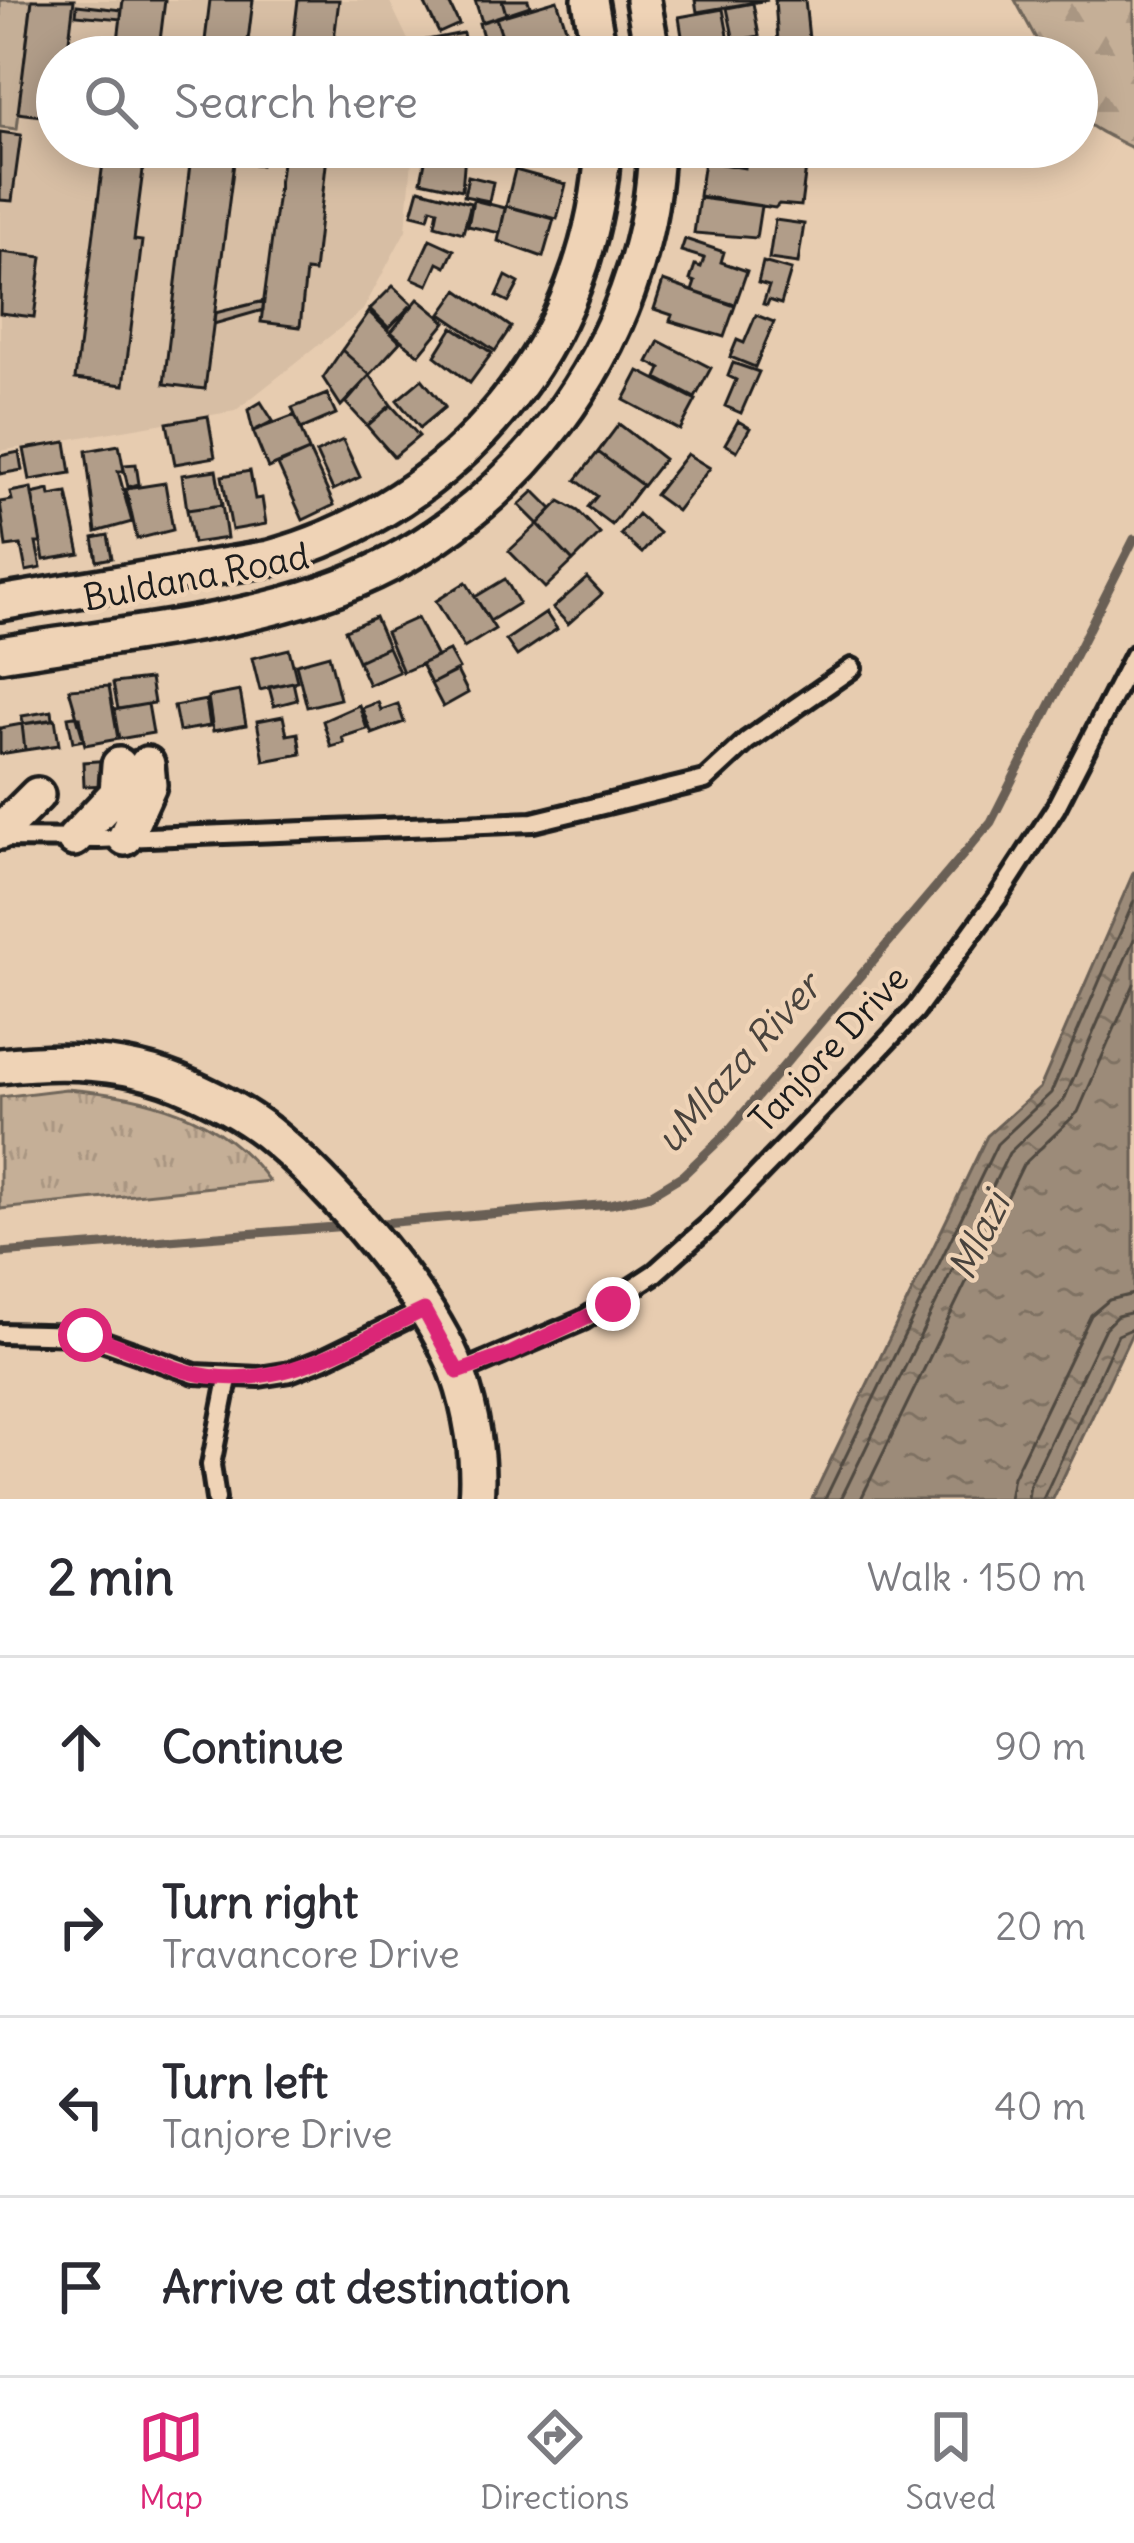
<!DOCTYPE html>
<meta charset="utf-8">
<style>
:root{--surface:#fff;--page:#f7f7f7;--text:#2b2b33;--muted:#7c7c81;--line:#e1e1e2;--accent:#db2777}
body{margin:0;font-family:Delius,sans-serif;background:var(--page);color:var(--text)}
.stop{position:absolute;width:36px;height:36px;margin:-27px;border:9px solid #db2777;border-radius:50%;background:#fff}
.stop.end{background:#db2777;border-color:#fff;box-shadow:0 3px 12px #0008}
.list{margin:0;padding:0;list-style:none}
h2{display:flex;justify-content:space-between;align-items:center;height:156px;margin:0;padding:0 48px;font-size:51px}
h2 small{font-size:39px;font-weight:400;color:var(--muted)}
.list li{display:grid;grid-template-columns:78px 1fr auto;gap:36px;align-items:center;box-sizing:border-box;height:180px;padding:0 48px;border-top:3px solid var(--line)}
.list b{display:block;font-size:45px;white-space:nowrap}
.list p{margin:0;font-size:39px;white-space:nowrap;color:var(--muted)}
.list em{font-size:39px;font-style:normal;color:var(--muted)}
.icon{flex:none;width:66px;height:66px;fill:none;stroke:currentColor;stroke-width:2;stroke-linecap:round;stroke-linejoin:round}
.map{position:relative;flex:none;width:1134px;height:1499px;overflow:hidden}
.search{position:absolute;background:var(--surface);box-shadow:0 6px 30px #0003;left:36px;right:36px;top:36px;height:132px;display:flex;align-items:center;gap:30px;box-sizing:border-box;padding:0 42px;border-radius:66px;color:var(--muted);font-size:45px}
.sheet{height:876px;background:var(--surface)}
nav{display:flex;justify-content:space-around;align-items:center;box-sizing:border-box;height:168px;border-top:3px solid var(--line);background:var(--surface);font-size:33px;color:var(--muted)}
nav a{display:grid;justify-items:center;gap:6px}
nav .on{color:var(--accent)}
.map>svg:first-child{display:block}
.built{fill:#d7bea4}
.grass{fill:url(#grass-tufts);stroke:#70665a;stroke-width:3}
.forest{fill:url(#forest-firs);stroke:#70665a;stroke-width:3}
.park{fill:#c5af97;stroke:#70665a;stroke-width:3}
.water{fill:url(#water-ripples);stroke:#695f54;stroke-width:3}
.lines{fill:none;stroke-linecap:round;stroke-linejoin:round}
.shore{stroke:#4f4841;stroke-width:3}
.stream{stroke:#695f54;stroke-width:9}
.building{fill:#b19d89;stroke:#1c1c1c;stroke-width:3}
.lane-casing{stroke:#1c1c1c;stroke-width:26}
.street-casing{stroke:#1c1c1c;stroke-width:42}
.lane{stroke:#efd3b6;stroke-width:16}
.street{stroke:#efd3b6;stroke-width:33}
.route{stroke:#db2777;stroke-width:15}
.labels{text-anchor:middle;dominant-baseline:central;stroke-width:9;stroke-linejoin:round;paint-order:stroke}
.street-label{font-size:36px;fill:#1c1c1c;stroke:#efd3b6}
.water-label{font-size:39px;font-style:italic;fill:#49433d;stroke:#efd3b6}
</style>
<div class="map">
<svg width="1134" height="1499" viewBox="0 0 1134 1499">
<defs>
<pattern id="grass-tufts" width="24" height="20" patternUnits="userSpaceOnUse" patternTransform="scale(3)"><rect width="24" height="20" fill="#c5af97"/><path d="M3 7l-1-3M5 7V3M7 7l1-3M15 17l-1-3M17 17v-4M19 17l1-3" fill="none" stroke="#a99682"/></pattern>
<pattern id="forest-firs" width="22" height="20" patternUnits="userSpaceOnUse" patternTransform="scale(3)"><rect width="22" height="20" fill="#c5af97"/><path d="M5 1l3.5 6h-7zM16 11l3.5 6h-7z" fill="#a99682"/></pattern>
<pattern id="water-ripples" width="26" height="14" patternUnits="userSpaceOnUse" patternTransform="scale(3)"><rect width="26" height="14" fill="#9c8b79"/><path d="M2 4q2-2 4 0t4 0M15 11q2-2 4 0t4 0" fill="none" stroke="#7e7162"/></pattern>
</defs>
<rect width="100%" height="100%" fill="#e7ccb0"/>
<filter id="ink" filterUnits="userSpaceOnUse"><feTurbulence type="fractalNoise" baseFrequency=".00833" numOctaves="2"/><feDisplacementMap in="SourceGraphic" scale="24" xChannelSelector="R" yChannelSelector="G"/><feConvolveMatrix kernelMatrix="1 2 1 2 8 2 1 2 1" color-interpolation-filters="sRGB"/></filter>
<g filter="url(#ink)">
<path class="built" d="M0,0H389L408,40L409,57H57V147H413L406,230L363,310L235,411L0,451Z"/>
<path class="grass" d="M66,1089C145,1095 221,1114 269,1181L0,1209V1097Z"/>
<path class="forest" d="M1015,0H1134V149C1073,118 1077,125 1077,57H1046Z"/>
<path class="park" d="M0,0H32L17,129L0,127Z"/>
<path class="water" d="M1134,871V1329L1053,1499H812L987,1136L1040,1088Z"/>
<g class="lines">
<path class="shore" d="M825,1499L997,1144L1051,1093L1134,901
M841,1499L1009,1153L1064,1100L1134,939
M861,1499L1023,1165L1078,1112L1134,984
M1009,1499L1013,1477L1091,1315L1109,1300L1134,1294
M1028,1499L1030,1484L1105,1328L1117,1316L1134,1312
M1043,1499L1118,1335L1134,1328"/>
<path class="stream" d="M370,1224L611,1204L650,1195L683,1175L724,1136L991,822L1134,539
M0,1253L348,1226"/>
</g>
<path class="building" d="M32,0H74L67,57H57V118L18,113Z
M123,0H165L158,57H116Z
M210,0H253L246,57H203Z
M298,0H339L333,47L293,42Z
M423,0H458L450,5L459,24L439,33Z
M475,0H502L506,14L482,22Z
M502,0H528L530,6L506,14Z
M557,0L567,31L507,50L496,18Z
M695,0H768L697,12Z
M775,0H805L809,39L778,42Z
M753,3L759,36L734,41L727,8Z
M77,5L122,10L121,19L76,15Z
M723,9L729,41L684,49L679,17Z
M496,18L506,49L488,54L479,23Z
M463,33L466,49L483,46L485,57H425L422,41Z
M293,42L339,47L338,57H292Z
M0,132L21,135L12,201L0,200Z
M105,147H146L134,240L142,241L124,385L75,379Z
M192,147H236L205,389L164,384Z
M254,147H284L282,160L262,156L261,165L235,161L236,154L252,157Z
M284,147H328L314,272L306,271L300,327L261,322Z
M428,147L465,154L462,190L421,181Z
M739,147H806L805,153H739Z
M747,153L807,159L801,206L779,204L775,208L699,196L704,161L745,168Z
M515,170L566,184L557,219L506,206Z
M468,176L493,182L489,201L464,196Z
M419,189L471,203L463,233L435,225L438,210L431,208L428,218L412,214Z
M699,198L761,206L756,238L694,233Z
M473,200L505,208L500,233L468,226Z
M506,206L554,219L543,257L498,241Z
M775,220L804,224L798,263L769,259Z
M430,239L454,250L446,267L438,263L428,285L412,278Z
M685,239L724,252L721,262L747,271L735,305L692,291L695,282L690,280L695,265L701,267L704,258L681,251Z
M1,252L42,257L34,317L0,313Z
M763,262L791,270L781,304L769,300L767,305L763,304L769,286L758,283Z
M506,276L519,283L509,302L497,296Z
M663,281L735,306L724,337L670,321L672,315L654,309Z
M393,286L412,304L389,328L370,309Z
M458,290L511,327L495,351L441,314Z
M418,299L446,322L419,355L391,332Z
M264,301L263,310L214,324L215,313Z
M369,312L400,342L370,375L342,350Z
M756,315L774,322L755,367L730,357L737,340L744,343Z
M453,327L492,353L470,383L435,356Z
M659,341L711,368L695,398L657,378L661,369L648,362Z
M342,350L370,375L341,406L323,378Z
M733,363L759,372L741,413L725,406L736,380L728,376Z
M639,371L696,400L680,430L624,400Z
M370,375L391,405L367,426L346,403Z
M422,379L445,407L420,428L397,400Z
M327,394L336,414L301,429L292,408Z
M261,402L273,421L253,431L248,410Z
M391,405L419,436L394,457L367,426Z
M295,415L309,451L268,468L253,431Z
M208,416L215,457L175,464L167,423Z
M738,421L750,428L737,451L725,444Z
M619,424L664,459L643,486L598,452Z
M343,440L360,477L333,490L316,453Z
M66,442L71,473L30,480L24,449Z
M119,445L124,471H118L132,522L96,532L86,451Z
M309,451L334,505L303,520L278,465Z
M19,452L22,470L0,474V456Z
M598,452L642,485L612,525L588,507L597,496L576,480Z
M687,454L710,468L677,511L655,495Z
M136,464L139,484L128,487L123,465Z
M216,470L222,505L187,510L182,475Z
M250,471L255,499L262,498L266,524L232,530L222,476Z
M165,483L173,530L137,539L126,489Z
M31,488L41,543H36L41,568L26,571L21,545L6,547L0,502L12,500L10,492Z
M49,490L50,496L67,493L80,554L44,560L32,494Z
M534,491L552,509L538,524L519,505Z
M560,501L578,511L600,534L573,561L538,524Z
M222,505L227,538L193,543L187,510Z
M638,514L659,533L642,553L621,534Z
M538,524L573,561L545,588L509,551Z
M108,535L112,558L97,561L93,538Z
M587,578L602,594L568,624L553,608Z
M505,579L519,603L490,621L475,597Z
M466,582L495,629L464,648L436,601Z
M546,613L557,629L517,656L506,640Z
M375,617L388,647L358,661L345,630Z
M417,618L437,657L403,672L386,632Z
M388,647L399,672L369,685L358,661Z
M289,649L297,681L260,690L252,658Z
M449,651L459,669L431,684L421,664Z
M329,655L340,699L307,707L296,664Z
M457,671L468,693L443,707L431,684Z
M150,679L154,703L118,709L113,683Z
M293,682L297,700L274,706L269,687Z
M109,686L118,739L85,745L69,689Z
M240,691L246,725L213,731L208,697Z
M206,700L210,726L179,731L174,706Z
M378,702L381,710L398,704L404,722L372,734L362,708Z
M148,704L153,733L119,739L114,710Z
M359,705L367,729L342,737L344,743L331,747L323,721Z
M52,711L53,720L23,724L22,716Z
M74,716L80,717L84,740L73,742L68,717Z
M283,716L287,735L298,733L301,754L264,761L257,721Z
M55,719L59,745L25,750L22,724Z
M22,724L25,750L0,754V728Z
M111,760L112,785L84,786L83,762Z"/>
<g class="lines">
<g class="lane-casing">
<path id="lane" d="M0,838L98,839L533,822L705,780L747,741L852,668
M0,1333L85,1335L195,1374L259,1377L290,1372L323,1359L424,1310
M458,1373L583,1320L655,1273L710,1224L870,1059L915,1011L998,897L1055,809L1134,655
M216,1499L211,1465L228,1379"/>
</g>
<g class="street-casing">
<path id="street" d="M590,0L600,57
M643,0L653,57
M0,603L270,558C459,505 592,344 603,147
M0,654C102,637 226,626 322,593C511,530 649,346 656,147
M0,832L37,795
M125,838L149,785L147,764
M74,839L117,793L119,765
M0,1066C59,1059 123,1060 179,1083C210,1096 241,1112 267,1132C330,1183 431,1297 458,1373C471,1410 480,1460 476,1499"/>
</g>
<use href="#lane" class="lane"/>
<use href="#street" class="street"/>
</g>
</g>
<g class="lines" filter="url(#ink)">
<path class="route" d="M85,1335C121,1343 153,1363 189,1372C274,1395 350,1345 424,1310L458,1372L512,1353L613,1304"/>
</g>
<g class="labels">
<g class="street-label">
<text transform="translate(196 577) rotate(-11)">Buldana Road</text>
<text transform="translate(829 1049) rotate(-47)">Tanjore Drive</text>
</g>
<g class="water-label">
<text transform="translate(738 1063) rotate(-48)">uMlaza River</text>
<text transform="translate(979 1236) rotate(-64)">Mlazi</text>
</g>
</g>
</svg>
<div class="stop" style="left:85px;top:1335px"></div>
<div class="stop end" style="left:613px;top:1304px"></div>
<div class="search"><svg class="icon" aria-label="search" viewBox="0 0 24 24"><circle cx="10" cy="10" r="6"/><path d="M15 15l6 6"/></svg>Search here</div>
</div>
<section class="sheet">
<h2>2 min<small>Walk · 150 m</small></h2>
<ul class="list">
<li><svg class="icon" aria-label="ahead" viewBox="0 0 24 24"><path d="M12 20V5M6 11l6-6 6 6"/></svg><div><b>Continue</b></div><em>90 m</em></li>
<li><svg class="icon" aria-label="right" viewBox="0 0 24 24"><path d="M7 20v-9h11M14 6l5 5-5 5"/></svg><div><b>Turn right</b><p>Travancore Drive</p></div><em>20 m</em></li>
<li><svg class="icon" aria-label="left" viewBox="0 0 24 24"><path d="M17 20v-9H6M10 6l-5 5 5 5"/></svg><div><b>Turn left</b><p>Tanjore Drive</p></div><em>40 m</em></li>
<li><svg class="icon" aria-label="arrive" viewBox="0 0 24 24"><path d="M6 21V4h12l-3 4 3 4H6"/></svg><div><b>Arrive at destination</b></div></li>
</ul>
</section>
<nav>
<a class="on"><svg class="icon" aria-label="map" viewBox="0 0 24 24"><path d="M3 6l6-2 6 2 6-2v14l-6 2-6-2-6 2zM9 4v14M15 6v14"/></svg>Map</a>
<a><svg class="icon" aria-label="directions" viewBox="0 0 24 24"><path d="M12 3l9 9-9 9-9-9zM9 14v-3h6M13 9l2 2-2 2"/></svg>Directions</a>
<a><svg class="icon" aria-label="saved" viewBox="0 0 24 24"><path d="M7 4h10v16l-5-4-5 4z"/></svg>Saved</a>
</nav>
